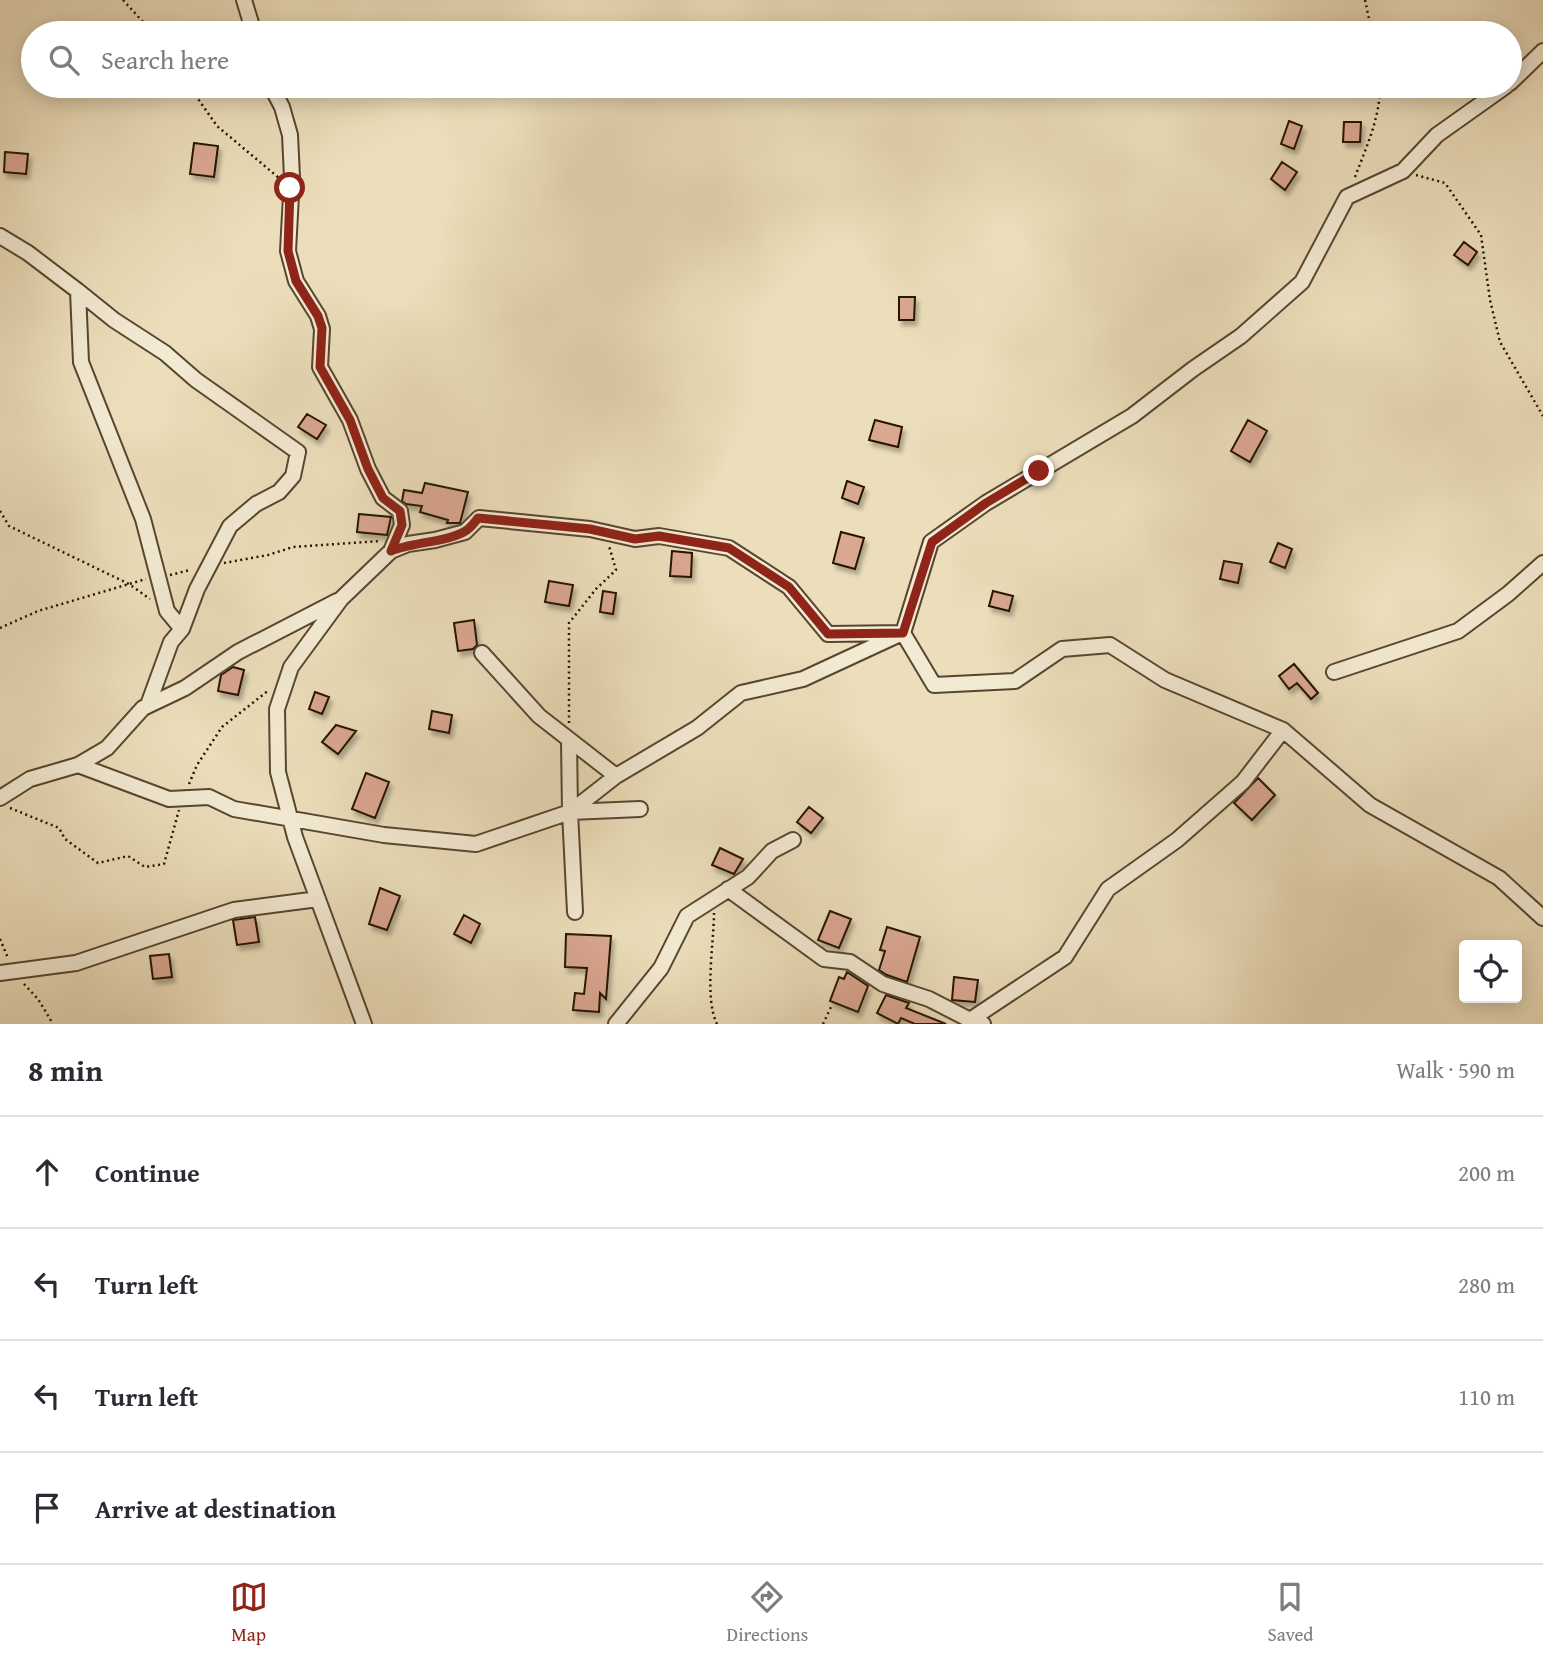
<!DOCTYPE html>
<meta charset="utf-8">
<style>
:root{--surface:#fff;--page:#f2f2f3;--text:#2b2b33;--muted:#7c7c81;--line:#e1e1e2;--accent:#8f2418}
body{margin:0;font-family:"Gentium Book Plus",serif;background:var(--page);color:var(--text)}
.controls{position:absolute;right:21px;bottom:21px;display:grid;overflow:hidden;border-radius:7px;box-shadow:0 4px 18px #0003}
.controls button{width:63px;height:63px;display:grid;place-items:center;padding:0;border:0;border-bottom:2px solid var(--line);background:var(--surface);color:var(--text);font:35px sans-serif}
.stop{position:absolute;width:21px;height:21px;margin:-16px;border:5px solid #8f2418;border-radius:50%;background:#fff}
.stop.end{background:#8f2418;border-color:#fff;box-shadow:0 2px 7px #0008}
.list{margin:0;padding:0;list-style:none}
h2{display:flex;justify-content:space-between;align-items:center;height:91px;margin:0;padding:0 28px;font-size:30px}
h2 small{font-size:23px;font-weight:400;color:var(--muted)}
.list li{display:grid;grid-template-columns:46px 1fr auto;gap:21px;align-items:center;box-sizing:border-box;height:112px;padding:0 28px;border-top:2px solid var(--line)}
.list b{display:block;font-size:26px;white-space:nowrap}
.list em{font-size:23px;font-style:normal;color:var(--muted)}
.icon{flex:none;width:38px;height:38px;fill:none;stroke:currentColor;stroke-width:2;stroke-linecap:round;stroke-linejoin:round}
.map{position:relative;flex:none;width:1543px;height:1024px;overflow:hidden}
.search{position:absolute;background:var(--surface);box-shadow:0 4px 18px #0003;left:21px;right:21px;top:21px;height:77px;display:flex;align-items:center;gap:18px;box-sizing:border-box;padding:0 24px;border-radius:38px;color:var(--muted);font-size:26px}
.sheet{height:539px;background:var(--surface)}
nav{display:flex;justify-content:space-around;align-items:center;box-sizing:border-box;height:98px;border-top:2px solid var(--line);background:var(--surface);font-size:19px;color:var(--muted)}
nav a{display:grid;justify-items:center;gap:4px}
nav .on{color:var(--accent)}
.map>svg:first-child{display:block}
.building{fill:#daa791;stroke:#251300;stroke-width:2;filter:url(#shadow)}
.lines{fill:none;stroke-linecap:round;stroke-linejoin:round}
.minor-casing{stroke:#57462f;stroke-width:18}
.path{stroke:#251300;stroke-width:2.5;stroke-dasharray:2 3.5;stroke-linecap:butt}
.minor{stroke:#f3ead3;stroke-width:14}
.route{stroke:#8f2418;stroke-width:9}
</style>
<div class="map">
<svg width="1543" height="1024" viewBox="0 0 1543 1024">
<defs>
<filter id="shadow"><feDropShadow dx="3" dy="5" stdDeviation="2" flood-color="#0004"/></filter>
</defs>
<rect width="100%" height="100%" fill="#ecdebb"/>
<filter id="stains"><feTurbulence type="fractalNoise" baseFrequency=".00286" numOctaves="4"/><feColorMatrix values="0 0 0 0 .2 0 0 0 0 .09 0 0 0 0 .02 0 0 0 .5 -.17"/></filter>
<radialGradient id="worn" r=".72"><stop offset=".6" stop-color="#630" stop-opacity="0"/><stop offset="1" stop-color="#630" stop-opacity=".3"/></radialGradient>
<path class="building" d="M1289,121L1302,126L1294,149L1281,144Z
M1344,122H1361L1360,142H1343Z
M194,143L218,146L214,177L190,174Z
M5,152L28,154L26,174L4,172Z
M1282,162L1297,172L1285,190L1271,179Z
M1464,242L1477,252L1468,265L1454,255Z
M899,297H915L914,320H899Z
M307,414L326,425L317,439L298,427Z
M875,420L902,427L898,447L869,440Z
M1248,420L1267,431L1250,462L1231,451Z
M847,481L864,487L858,504L842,498Z
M425,483L468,492L460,523H447L448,520L420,512L422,506L406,504L402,501L404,490L422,493Z
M359,514L391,517L387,535L357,532Z
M841,532L864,538L855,569L833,563Z
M1278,543L1292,549L1285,568L1270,562Z
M672,551L692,553L691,577L670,576Z
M1224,561L1242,564L1238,583L1220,579Z
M549,581L573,585L569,606L545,602Z
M603,591L616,593L613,614L600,612Z
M993,591L1013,596L1009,611L989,606Z
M474,620L477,645L473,649L458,651L454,623Z
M1294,664L1318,693L1311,699L1297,683L1289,689L1279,676Z
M233,667L244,670L238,695L218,691L221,675Z
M315,692L329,697L322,714L309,709Z
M432,711L452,715L449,733L429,729Z
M336,725L356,731L338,754L322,742Z
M366,773L389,782L375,818L352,809Z
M1258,778L1275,795L1252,820L1234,803Z
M809,807L823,818L811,833L797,822Z
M720,848L743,859L734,874L712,865Z
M380,888L400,896L387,930L369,924Z
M830,911L851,919L839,948L818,940Z
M464,915L480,924L471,943L454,934Z
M255,917L259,942L237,945L233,920Z
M887,927L920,937L907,982L887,975L879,970L885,951L880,950Z
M566,934L611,936L606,999L600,993L599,1012L573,1010L575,993L584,994L587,968L565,967Z
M169,954L172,977L153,979L150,956Z
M847,972L868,986L858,1012L830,1001L839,977L844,979Z
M954,977L978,980L975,1002L952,1000Z
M886,995L909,1003L906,1008L946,1024H915L901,1018L898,1024L877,1013Z"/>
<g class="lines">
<g class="minor-casing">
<path id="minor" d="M244,0L254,33
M1510,83L1543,51
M271,86L282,107L290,135L292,177L288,251L296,281L318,316L322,329L320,367L350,420L368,469L383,498L400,511L402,525L391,551
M1506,86L1437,135L1403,171L1347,197L1302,282L1241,336L1193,369L1132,416L986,503L931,542L903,633L934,685L1015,681L1062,649L1110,645L1165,680L1283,730L1370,805L1499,878L1543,918
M0,236L28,253L78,291L81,362L143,519L167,611L182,629
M78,291L114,320L165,353L196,380L298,452L293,476L279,492L256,504L230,526L197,589L182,629L171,642L148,705
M482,653L539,716L616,776L697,728L741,693L803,679L898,635
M1334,672L1458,631L1508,594L1543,563
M78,765L169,799L209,797L234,809L384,835L476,844L570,812L569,740
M616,776L570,812L640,809
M0,798L30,779L78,765L107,748L143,708L185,688L238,652L337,601
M570,812L575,912
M728,889L824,959L850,962L883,984L929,999L970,1020
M0,973L76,963L234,910L318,899
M364,1024L295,837L278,772L277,709L291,667L341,599L391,551L408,544L435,540L465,532L479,518L590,529L635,539L659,536L729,548L789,587L828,634L903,633
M616,1024L661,968L687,916L748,877L772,851L793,840
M983,1024L970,1020L1065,957L1108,889L1177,840L1243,782L1283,730"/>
</g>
<path class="path" d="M123,0L153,33
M1365,0L1372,33
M189,86L217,126L279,178
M1416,175L1445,183L1481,235L1490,300L1500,342L1543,416
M1355,177C1366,148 1380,118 1380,86
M0,511L9,526L129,584L150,599
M224,563L268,555L293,547L380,541
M170,575L190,570
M0,628L38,611L146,579
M569,723V623L596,589L616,570L609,546
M189,784L197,765L222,727L269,690
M10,808L59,828L65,839L98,863L128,856L145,867L164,864L179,810
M714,913C714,943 704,998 717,1024
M0,939L8,958
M24,984L38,999L53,1024
M823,1024L831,1007"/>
<use href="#minor" class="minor"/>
</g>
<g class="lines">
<path class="route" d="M290,188L288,251L296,281L318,316L322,328L320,367L350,420L368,469L383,498L400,511L402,525L391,551C412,542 450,542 467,530C471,527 475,522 478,518L590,529L635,539L659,536L729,548L789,587L828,634L903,633L932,542L986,503L1039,471"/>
</g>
<rect width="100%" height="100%" filter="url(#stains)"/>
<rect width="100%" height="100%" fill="url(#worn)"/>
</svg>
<div class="controls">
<button><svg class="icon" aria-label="locate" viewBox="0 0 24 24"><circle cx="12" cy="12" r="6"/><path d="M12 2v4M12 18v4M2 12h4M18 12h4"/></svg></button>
</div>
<div class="stop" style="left:290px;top:188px"></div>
<div class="stop end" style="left:1039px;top:471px"></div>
<div class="search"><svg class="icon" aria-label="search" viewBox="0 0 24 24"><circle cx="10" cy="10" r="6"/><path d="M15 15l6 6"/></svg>Search here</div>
</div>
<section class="sheet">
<h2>8 min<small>Walk · 590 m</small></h2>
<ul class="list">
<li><svg class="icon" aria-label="ahead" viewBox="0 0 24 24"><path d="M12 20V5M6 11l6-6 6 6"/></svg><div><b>Continue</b></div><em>200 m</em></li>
<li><svg class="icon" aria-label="left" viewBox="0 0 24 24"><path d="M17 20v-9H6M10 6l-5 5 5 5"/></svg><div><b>Turn left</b></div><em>280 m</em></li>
<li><svg class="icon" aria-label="left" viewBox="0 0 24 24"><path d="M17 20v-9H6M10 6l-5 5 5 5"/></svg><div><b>Turn left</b></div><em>110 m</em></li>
<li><svg class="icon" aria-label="arrive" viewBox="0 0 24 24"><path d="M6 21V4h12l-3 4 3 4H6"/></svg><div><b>Arrive at destination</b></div></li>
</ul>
</section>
<nav>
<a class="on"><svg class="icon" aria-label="map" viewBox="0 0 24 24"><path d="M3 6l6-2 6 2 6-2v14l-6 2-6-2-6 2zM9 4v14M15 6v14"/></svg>Map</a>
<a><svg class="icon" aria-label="directions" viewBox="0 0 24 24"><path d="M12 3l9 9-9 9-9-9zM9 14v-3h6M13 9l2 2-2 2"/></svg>Directions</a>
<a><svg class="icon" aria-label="saved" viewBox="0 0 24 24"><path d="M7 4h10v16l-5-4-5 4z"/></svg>Saved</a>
</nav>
